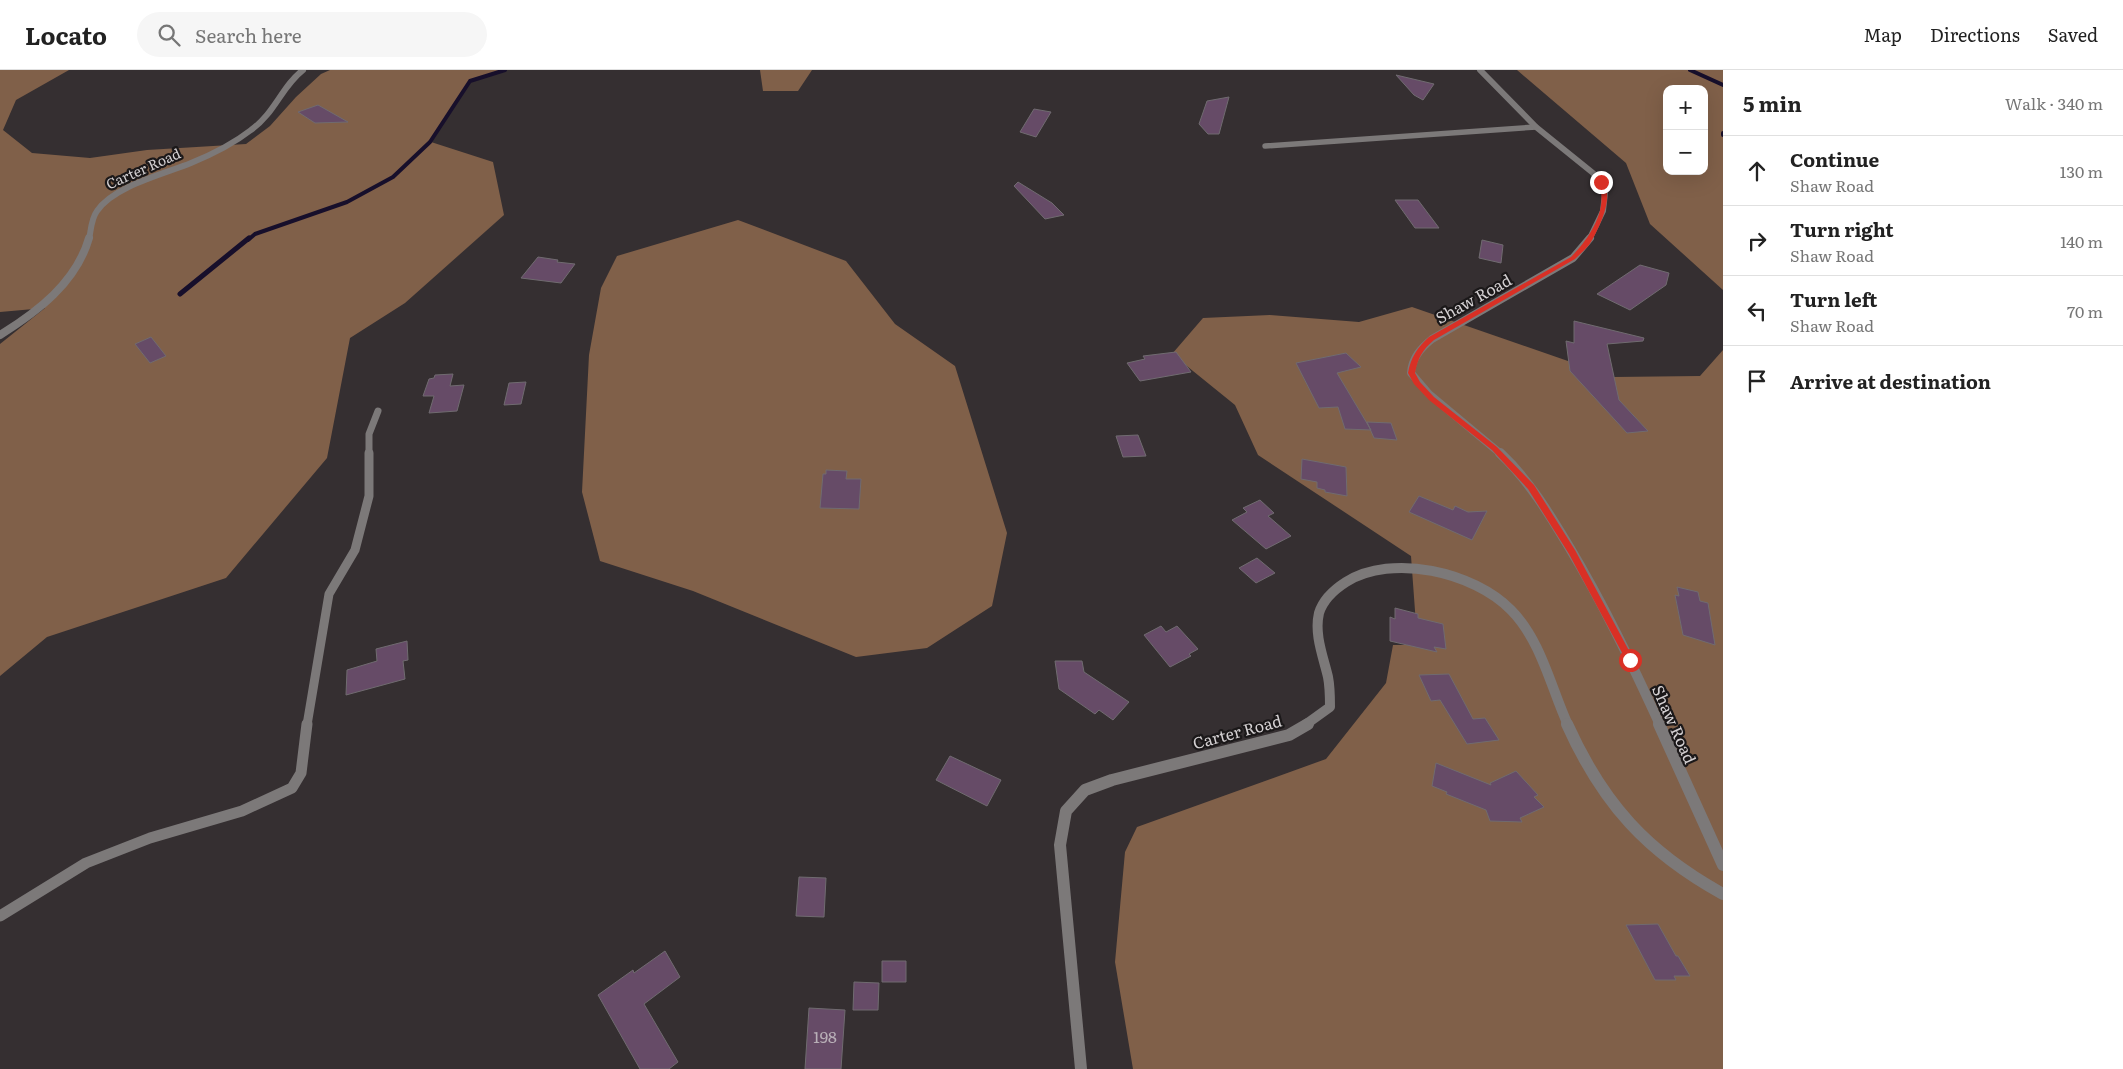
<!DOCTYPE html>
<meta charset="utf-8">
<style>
:root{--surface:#fff;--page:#f6f6f6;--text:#222;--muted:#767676;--line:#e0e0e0}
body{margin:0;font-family:Literata,serif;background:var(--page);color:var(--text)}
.controls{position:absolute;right:15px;top:15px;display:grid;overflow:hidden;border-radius:10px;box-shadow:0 5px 20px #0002}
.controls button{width:45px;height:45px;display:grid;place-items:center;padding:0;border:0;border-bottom:1px solid var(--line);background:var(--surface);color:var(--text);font:25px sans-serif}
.stop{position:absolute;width:15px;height:15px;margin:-11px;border:4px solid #d93025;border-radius:50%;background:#fff}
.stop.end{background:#d93025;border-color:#fff;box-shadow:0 1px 5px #0008}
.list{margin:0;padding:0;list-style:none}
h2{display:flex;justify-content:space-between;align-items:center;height:65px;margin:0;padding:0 20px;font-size:21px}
h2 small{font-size:16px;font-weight:400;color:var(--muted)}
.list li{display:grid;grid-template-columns:32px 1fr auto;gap:15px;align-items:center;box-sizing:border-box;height:70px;padding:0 20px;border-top:1px solid var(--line)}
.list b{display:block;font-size:19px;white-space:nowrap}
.list p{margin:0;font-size:16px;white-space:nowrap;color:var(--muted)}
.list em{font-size:16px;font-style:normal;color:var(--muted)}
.icon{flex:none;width:28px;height:28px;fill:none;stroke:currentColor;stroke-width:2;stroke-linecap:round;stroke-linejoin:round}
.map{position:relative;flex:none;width:1723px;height:999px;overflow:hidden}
header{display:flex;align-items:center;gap:30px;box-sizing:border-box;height:70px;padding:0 25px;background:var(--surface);border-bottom:1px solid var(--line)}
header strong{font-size:24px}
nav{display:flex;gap:28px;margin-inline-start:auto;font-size:18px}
.search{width:350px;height:45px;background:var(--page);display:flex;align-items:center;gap:12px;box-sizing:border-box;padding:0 18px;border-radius:28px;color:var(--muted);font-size:19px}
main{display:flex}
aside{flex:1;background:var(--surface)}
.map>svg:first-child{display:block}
.forest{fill:#806049;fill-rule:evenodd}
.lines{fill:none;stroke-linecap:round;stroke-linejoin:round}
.stream-far1{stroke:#170f2b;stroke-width:4}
.stream{stroke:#170f2b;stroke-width:5}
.building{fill:#664b67;stroke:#706b70}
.lane-far3{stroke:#7c7979;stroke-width:5.5}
.lane-far2{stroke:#7c7979;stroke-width:7}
.lane-far1{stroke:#7c7979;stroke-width:9}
.lane{stroke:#7c7979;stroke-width:11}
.street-far3{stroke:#7c7979;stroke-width:6}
.street-far2{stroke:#7c7979;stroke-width:8}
.street-far1{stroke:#7c7979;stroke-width:10}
.street{stroke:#7c7979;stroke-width:12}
.route{fill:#d93025}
.labels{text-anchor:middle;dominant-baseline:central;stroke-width:4.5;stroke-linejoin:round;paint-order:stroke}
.far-street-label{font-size:14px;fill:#d4d0d2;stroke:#1b1819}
.street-label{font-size:16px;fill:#d4d0d2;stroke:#1b1819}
.near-number-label{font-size:16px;fill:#b8afb7}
</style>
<header>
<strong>Locato</strong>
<div class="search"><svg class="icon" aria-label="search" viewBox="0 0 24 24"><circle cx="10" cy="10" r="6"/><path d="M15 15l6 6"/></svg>Search here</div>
<nav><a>Map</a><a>Directions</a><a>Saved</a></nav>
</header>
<main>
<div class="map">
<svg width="1723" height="999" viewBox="0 0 1723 999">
<rect width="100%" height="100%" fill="#352f31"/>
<path class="forest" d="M0,0H69L16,30L3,60L32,83L90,88L147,80L246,74L270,56L296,27L321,4L330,0H505L470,11L431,72L493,92L504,145L405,233L350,268L327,388L226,508L47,567L0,606V274L45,238L0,242Z
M760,0H812L798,21H763Z
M1517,0H1723V220L1650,154L1626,93ZM1667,19H1704V101H1667Z
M738,150L846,191L895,254L955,296L1007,463L992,536L927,578L856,587L693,521L600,491L582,422L589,285L601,218L617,186Z
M1412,237L1614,307L1700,306L1723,280V999H1133L1115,892L1125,782L1137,757L1326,689L1386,613L1393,575H1412L1417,568L1411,486L1258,385L1235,335L1172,284L1203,248L1270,245L1359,252Z"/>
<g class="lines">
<path class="stream-far1" d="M1690,0L1723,15
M1723,63V65
M248,170L255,164L347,132L393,107L430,72L470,11L505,0"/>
<path class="stream" d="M180,224L249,168"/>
</g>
<path class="building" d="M1396,5L1434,14L1423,30L1414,25Z
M1229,27L1219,64H1208L1199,54L1207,31Z
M318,35L348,52L315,53L298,42Z
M1034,39L1051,42L1036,67L1020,62Z
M1018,112L1052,133L1064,145L1045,149L1014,116Z
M1395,130H1418L1439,158H1415Z
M1482,170L1503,175L1501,193L1479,188Z
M538,187L558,190L557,192L575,194L561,213L521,208Z
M1640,195L1669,203L1666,215L1630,240L1597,224Z
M1574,251L1644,268L1643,271L1607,274L1619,330L1648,361L1627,363L1570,301L1566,271L1574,273Z
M151,267L166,286L150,293L135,274Z
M1176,282L1191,302L1140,311L1127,293L1145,289L1143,286Z
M1346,283L1361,297L1337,303L1371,360L1345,359L1338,337L1319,338L1296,293Z
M453,304L450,316L464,315L457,341L429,343L434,326H423L429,309L434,308L435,305Z
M526,312L521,334L504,335L509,313Z
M1367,352L1391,353L1397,370L1374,368Z
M1138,365L1146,386L1123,387L1116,366Z
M1302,389L1346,397L1347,426L1325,422V420L1317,418V412L1301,409Z
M826,400L847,401L846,409H861L859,439L820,438L823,404H826Z
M1419,426L1453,440L1455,436L1468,442L1487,441L1472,470L1409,442Z
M1260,430L1274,443L1268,446L1291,466L1266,479L1232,450L1247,442L1243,438Z
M1257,488L1275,503L1256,513L1239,498Z
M1677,517L1698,522L1700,531L1708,533L1715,575L1683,565L1675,525L1679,526Z
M1395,538L1418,544V548L1443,554L1446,579L1434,577L1437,582L1390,571V547L1395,549Z
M1161,556L1166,562L1177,556L1198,579L1189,584L1191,586L1170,597L1144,565Z
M407,571L408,590L403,591L405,609L346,625L347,600L377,591L376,579Z
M1055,591H1082L1084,602L1129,632L1113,650L1099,640L1095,644L1059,619Z
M1449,604L1473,649L1485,648L1499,670L1467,674L1440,630L1431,631L1419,605Z
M950,686L1001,710L987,736L936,710Z
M1436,693L1491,715L1490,713L1516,701L1538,725L1534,727L1544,737L1520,748L1522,752L1490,751L1486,740L1446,724L1447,722L1432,716Z
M799,807L826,808L824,847L796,846Z
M1658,854L1676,886H1678L1690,906H1674L1676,910H1655L1626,855Z
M665,881L680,907L644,934L678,992L669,999H640L598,925L633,900L634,903Z
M882,891H906V912H882Z
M854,912L879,913L878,940H853Z
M809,938L845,940L841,999H805Z"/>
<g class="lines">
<path class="lane-far3" d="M1265,76L1536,57"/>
<path class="lane-far2" d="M369,384V364L378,341"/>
<path class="lane-far1" d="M307,655L329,524L355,480L369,426V383"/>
<path class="lane" d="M0,846L86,793L150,768L242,741L292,718L301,703L307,654"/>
<path class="street-far3" d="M1480,0L1536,57L1593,103L1603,115L1605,123L1603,141L1589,170
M89,170C91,160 91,149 97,141C114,116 164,104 191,93C213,84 233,74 251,60C275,43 282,16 303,0"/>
<path class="street-far2" d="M0,265C37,242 76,213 89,168
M1501,384L1429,324L1411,303C1412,288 1421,278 1432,269L1573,188L1590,168"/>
<path class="street-far1" d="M1500,383C1528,409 1548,442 1568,475C1603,533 1632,594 1660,655
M1305,655L1330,637C1330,627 1330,617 1328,607C1323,586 1314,564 1319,543C1323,530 1335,519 1346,512C1392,483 1474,502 1511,540C1541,570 1551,618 1568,655"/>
<path class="street" d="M1567,654C1603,734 1647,782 1723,824
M1659,654L1723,795
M1081,999L1060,775L1066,741L1085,720L1112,710L1289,665L1308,654"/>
</g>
<path class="route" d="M1601,111C1617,123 1598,161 1589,175C1585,180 1580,184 1575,189L1434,270C1422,280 1418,288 1415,303L1420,312L1434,327L1497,377L1534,415L1575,480L1634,590L1630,593L1627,592L1569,484L1528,419L1492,380L1429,330L1414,314L1408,303C1411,287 1417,278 1429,267L1571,187C1589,169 1610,138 1598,112Z"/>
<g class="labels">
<g class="far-street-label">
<text transform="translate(143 98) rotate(-24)">Carter Road</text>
</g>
<g class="street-label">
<text transform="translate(1473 228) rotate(-29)">Shaw Road</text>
<text transform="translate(1675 654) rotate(66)">Shaw Road</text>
<text transform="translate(1237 661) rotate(-15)">Carter Road</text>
</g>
<g class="near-number-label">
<text x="825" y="966">198</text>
</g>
</g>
</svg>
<div class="controls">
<button>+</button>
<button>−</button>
</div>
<div class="stop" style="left:1630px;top:590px"></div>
<div class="stop end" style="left:1601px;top:112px"></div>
</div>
<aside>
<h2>5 min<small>Walk · 340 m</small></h2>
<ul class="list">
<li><svg class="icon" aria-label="ahead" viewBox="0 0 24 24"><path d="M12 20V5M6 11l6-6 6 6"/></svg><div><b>Continue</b><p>Shaw Road</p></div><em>130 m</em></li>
<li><svg class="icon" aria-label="right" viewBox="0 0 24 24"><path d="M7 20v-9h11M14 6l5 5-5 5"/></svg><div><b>Turn right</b><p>Shaw Road</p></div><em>140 m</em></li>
<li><svg class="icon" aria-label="left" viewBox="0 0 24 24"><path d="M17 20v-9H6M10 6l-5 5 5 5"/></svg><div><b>Turn left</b><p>Shaw Road</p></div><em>70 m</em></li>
<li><svg class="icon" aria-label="arrive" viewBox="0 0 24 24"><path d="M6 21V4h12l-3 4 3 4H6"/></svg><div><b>Arrive at destination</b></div></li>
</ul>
</aside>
</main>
